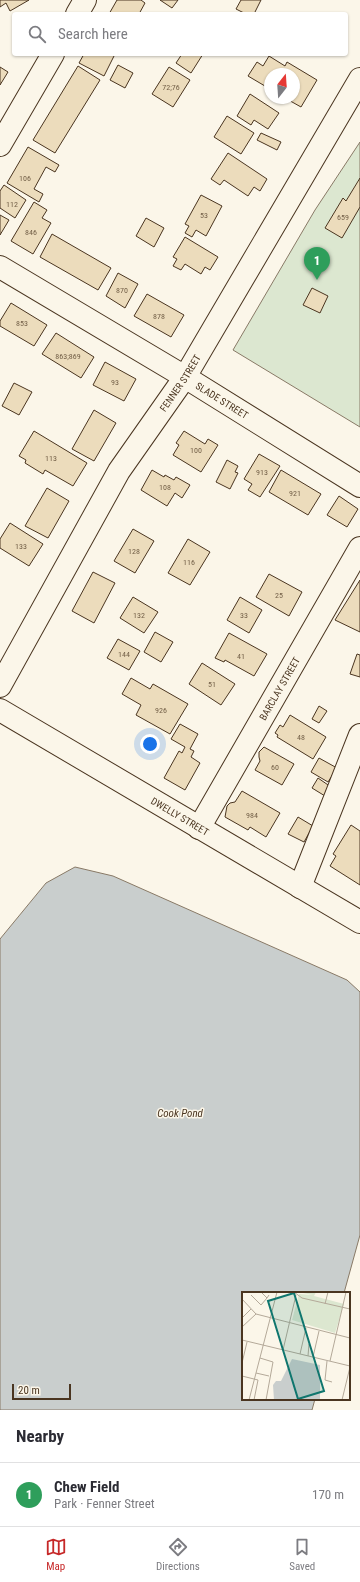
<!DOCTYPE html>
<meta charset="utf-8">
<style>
:root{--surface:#fff;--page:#f2f2f3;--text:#2b2b33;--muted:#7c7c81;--line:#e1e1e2;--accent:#c62828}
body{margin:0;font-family:"Roboto Condensed",sans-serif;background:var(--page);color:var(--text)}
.compass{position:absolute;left:264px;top:68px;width:36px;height:36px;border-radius:50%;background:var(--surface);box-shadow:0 1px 3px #0004;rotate:17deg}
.scale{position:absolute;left:12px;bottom:10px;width:59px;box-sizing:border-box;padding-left:4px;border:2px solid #4a3520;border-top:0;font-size:11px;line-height:14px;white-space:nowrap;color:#4a3520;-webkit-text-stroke:3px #fbf6e9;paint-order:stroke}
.you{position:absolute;left:150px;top:744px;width:14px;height:14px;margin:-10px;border:3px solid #fff;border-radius:50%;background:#1a73e8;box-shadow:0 0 0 6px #1a73e833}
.badge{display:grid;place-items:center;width:26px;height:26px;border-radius:50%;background:var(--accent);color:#fff;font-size:13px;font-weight:700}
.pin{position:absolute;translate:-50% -33px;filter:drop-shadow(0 1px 2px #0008)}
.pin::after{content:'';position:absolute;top:21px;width:14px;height:12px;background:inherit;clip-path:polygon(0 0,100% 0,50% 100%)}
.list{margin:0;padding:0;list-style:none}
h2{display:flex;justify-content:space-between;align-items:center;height:52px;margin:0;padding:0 16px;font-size:17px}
h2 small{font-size:13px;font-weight:400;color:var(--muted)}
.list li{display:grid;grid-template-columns:26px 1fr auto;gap:12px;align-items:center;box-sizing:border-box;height:64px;padding:0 16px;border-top:1px solid var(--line)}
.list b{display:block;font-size:15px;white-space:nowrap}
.list p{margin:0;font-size:13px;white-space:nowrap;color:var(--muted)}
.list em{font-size:13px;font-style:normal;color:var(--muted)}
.icon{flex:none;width:22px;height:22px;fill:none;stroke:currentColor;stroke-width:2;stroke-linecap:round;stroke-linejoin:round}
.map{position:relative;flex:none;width:360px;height:1410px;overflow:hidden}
.search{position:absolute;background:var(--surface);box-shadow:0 1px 3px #0004;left:12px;right:12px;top:12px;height:44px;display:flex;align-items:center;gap:10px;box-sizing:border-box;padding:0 14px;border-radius:4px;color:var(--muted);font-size:15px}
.sheet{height:116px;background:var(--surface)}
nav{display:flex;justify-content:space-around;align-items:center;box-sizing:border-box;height:56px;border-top:1px solid var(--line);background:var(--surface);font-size:11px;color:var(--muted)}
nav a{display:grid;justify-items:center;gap:2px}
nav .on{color:var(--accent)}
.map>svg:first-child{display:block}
.green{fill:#dce7d0;stroke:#887966}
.water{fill:#c9cecd;stroke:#887966}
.building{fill:#ecdcbc;stroke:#4a3520}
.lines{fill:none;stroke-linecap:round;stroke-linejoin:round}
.minor-casing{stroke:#4a3520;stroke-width:24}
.major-casing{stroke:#4a3520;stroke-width:24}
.minor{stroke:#fbf6e9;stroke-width:22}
.major{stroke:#fbf6e9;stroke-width:22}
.labels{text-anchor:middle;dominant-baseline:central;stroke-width:3;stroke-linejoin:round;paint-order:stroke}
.number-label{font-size:8px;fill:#725f47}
.street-label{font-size:10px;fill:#4a3520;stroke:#fbf6e9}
.water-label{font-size:11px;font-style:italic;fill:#4a3520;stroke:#fbf6e9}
.inset-road{fill:none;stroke:#b4a999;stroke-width:1}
.view{fill:#0f766e;fill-opacity:0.15;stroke:#0f766e;stroke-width:2}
.inset-edge{fill:none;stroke:#4a3520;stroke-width:2}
</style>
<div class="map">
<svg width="360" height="1410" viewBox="0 0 360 1410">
<rect width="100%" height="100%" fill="#fbf6e9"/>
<path class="green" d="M360,142V427L233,350L315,210Z"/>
<path class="water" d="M75,867L113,876L347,980L360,992V1235L344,1293H243V1399H315L312,1410H0V939L46,883Z"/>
<path class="building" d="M0,0H29L10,11L6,3L0,7Z
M117,0H141L145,3L139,14H109Z
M160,0H178L172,8Z
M241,0H261L254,14H246L236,9Z
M84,54H115L104,76L79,63Z
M182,54H203L191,73L176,63Z
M269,56L285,66L287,62L317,80L301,107L285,98H294V74H270V89L248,76L257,62L263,66Z
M118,65L133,73L125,88L110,80Z
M78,66L100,80L55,153L33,140Z
M0,67L8,72L0,85Z
M169,67L190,80L173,107L152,94Z
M250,94L279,113L268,129L254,120L251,125L237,116Z
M227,116L254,133L241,154L214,137Z
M261,133L281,142L277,150L257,140Z
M28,147L59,165L55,172L46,167L34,189L43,194L39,202L7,183Z
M228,153L267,179L260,191L254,187L248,196L224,180L220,185L211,179Z
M360,178V207L342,238L325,228L343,198L346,201Z
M4,185L26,200L15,218L0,208V191Z
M201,195L222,206L206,236L196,230L192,237L185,233L189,226L185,224Z
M34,202L47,210L42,218L51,223L33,254L11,241Z
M0,215L9,220L0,235Z
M146,218L164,228L154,247L136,236Z
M52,234L111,268L98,290L40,257Z
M185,237L218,257L210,270L205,267L201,274L185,264L181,270L173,266L177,259L173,257Z
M118,273L138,284L125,308L106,296Z
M312,288L328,296L320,313L303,305Z
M147,294L184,315L171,337L134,316Z
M11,303L47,325L34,346L0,326V321Z
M56,333L94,357L81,378L42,354Z
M105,362L136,379L124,401L93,385Z
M14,383L32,392L19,415L2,406Z
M94,410L116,423L94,461L72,449Z
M34,431L87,463L73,486L45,470L43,474L25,463L26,460L19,456Z
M184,431L205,444L208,439L218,445L201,472L173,455L179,445L176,443Z
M259,454L280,466L260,497L248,490L252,484L244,479Z
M227,460L238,466L235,472L238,473L230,489L216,482Z
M152,470L164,477L165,475L174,480L176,477L190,485L182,498L175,493L167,506L141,490Z
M281,470L321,494L308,515L269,492Z
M47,488L69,501L48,538L25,526Z
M339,496L358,509L347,527L327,515Z
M10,523L43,544L29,566L0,548V539Z
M133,529L154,541L135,573L114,561Z
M188,539L210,552L190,585L168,573Z
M93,572L115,583L94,623L72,611Z
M269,574L302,592L289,616L256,597Z
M360,580V632L335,620Z
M133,597L158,612L144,633L120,618Z
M240,597L262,610L249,633L227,620Z
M155,632L173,642L161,662L144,652Z
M229,633L267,654L254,676L225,660L224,662L215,658Z
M118,639L140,651L129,670L107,658Z
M357,654L360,655V677L350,674Z
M202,663L235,684L221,705L189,684Z
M131,678L150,689L153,684L188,704L170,734L136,715L141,705L122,694Z
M319,706L327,711L319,723L312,719Z
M290,715L326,737L313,759L277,737L278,735L275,733L280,725L283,727Z
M180,724L198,734L190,749L194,751L191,757L200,763L185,790L164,778L179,751L182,753L185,747L171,739Z
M264,747L294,764L282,785L255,770L260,761L259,757V752Z
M319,758L337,768L328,782L311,772Z
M318,778L331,787L325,796L312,788Z
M242,791L280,813L266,837L250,827L248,830L225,817L227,806L230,803L235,802Z
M298,817L313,826L304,842L288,834Z
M351,825L360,831V885L330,866L336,856L333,854Z"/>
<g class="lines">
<g class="minor-casing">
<g id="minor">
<path d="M77,14L85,0"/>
<path d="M0,145L53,54"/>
<path id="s1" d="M0,267L185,377L360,486"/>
<path id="s2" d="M0,686L119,471L185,377L360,79"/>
<path id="s3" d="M199,828L360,548"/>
<path d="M300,887L360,735"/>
</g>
</g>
<g class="major-casing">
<g id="major">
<path id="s4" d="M0,710L360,922"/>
</g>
</g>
<use href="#minor" class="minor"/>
<use href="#major" class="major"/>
</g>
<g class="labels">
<g class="number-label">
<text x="171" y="87">72;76</text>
<text x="25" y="178">106</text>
<text x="12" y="204">112</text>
<text x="204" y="215">53</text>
<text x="343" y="217">659</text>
<text x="31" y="232">846</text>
<text x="122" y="290">870</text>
<text x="159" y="316">878</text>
<text x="22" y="323">853</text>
<text x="68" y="356">863;869</text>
<text x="115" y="382">93</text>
<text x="196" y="450">100</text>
<text x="51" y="458">113</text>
<text x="262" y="472">913</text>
<text x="165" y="487">108</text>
<text x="295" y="493">921</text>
<text x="21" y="546">133</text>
<text x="134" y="551">128</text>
<text x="189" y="562">116</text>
<text x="279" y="595">25</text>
<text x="139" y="615">132</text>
<text x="244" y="615">33</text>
<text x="124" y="654">144</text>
<text x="241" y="656">41</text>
<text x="212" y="684">51</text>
<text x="161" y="710">926</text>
<text x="301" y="737">48</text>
<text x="275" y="767">60</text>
<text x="252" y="815">984</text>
</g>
<g class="street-label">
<text stroke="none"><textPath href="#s2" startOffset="353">FENNER STREET</textPath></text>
<text stroke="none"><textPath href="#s1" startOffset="259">SLADE STREET</textPath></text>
<text stroke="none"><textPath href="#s3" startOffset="161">BARCLAY STREET</textPath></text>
<text stroke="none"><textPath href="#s4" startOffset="209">DWELLY STREET</textPath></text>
</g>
<g class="water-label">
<text x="180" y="1113">Cook Pond</text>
</g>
</g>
<g transform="translate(242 1292)">
<rect width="108" height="108" fill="#fbf6e9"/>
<path d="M56,0H74L72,4L102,12L93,41L50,28L57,2L71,3Z" fill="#dce7d0"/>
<path d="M50,67L78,73V108H32L31,93L34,89H39Z" fill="#c9cecd"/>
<path class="inset-road" d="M19,0L25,6L27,3M52,0L60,6L108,17M9,3L19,13L25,6M0,7L14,22L108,46M83,12L86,0M0,26L9,17M0,35L14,22M0,48L108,74M41,58L54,3M58,62L64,36M66,64L67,52M71,65L77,39M18,66L31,70L24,108M85,69L83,88L90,90M88,69L104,0M0,71L5,50M14,81L27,84M0,84L16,88L12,108M7,108L35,0M100,108L108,75"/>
<path class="view" d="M52,1L82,99L56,107L26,9Z"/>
<rect width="108" height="108" class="inset-edge"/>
</g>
</svg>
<svg class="compass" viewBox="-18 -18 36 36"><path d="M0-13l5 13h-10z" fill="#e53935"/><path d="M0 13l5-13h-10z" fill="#7c7c81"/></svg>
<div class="scale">20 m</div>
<div class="you"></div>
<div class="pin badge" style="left:317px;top:280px;background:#2e9e5b">1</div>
<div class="search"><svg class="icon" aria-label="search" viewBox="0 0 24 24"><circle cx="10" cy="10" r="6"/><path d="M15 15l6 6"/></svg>Search here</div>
</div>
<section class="sheet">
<h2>Nearby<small></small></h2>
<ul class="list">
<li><span class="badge" style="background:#2e9e5b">1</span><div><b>Chew Field</b><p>Park · Fenner Street</p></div><em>170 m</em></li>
</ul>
</section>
<nav>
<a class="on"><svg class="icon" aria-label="map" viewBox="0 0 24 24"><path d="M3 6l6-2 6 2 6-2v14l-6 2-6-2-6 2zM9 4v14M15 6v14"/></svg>Map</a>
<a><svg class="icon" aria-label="directions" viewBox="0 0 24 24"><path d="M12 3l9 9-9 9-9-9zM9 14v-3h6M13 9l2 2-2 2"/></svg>Directions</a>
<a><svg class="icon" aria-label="saved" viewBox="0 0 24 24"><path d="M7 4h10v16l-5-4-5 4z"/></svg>Saved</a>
</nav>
